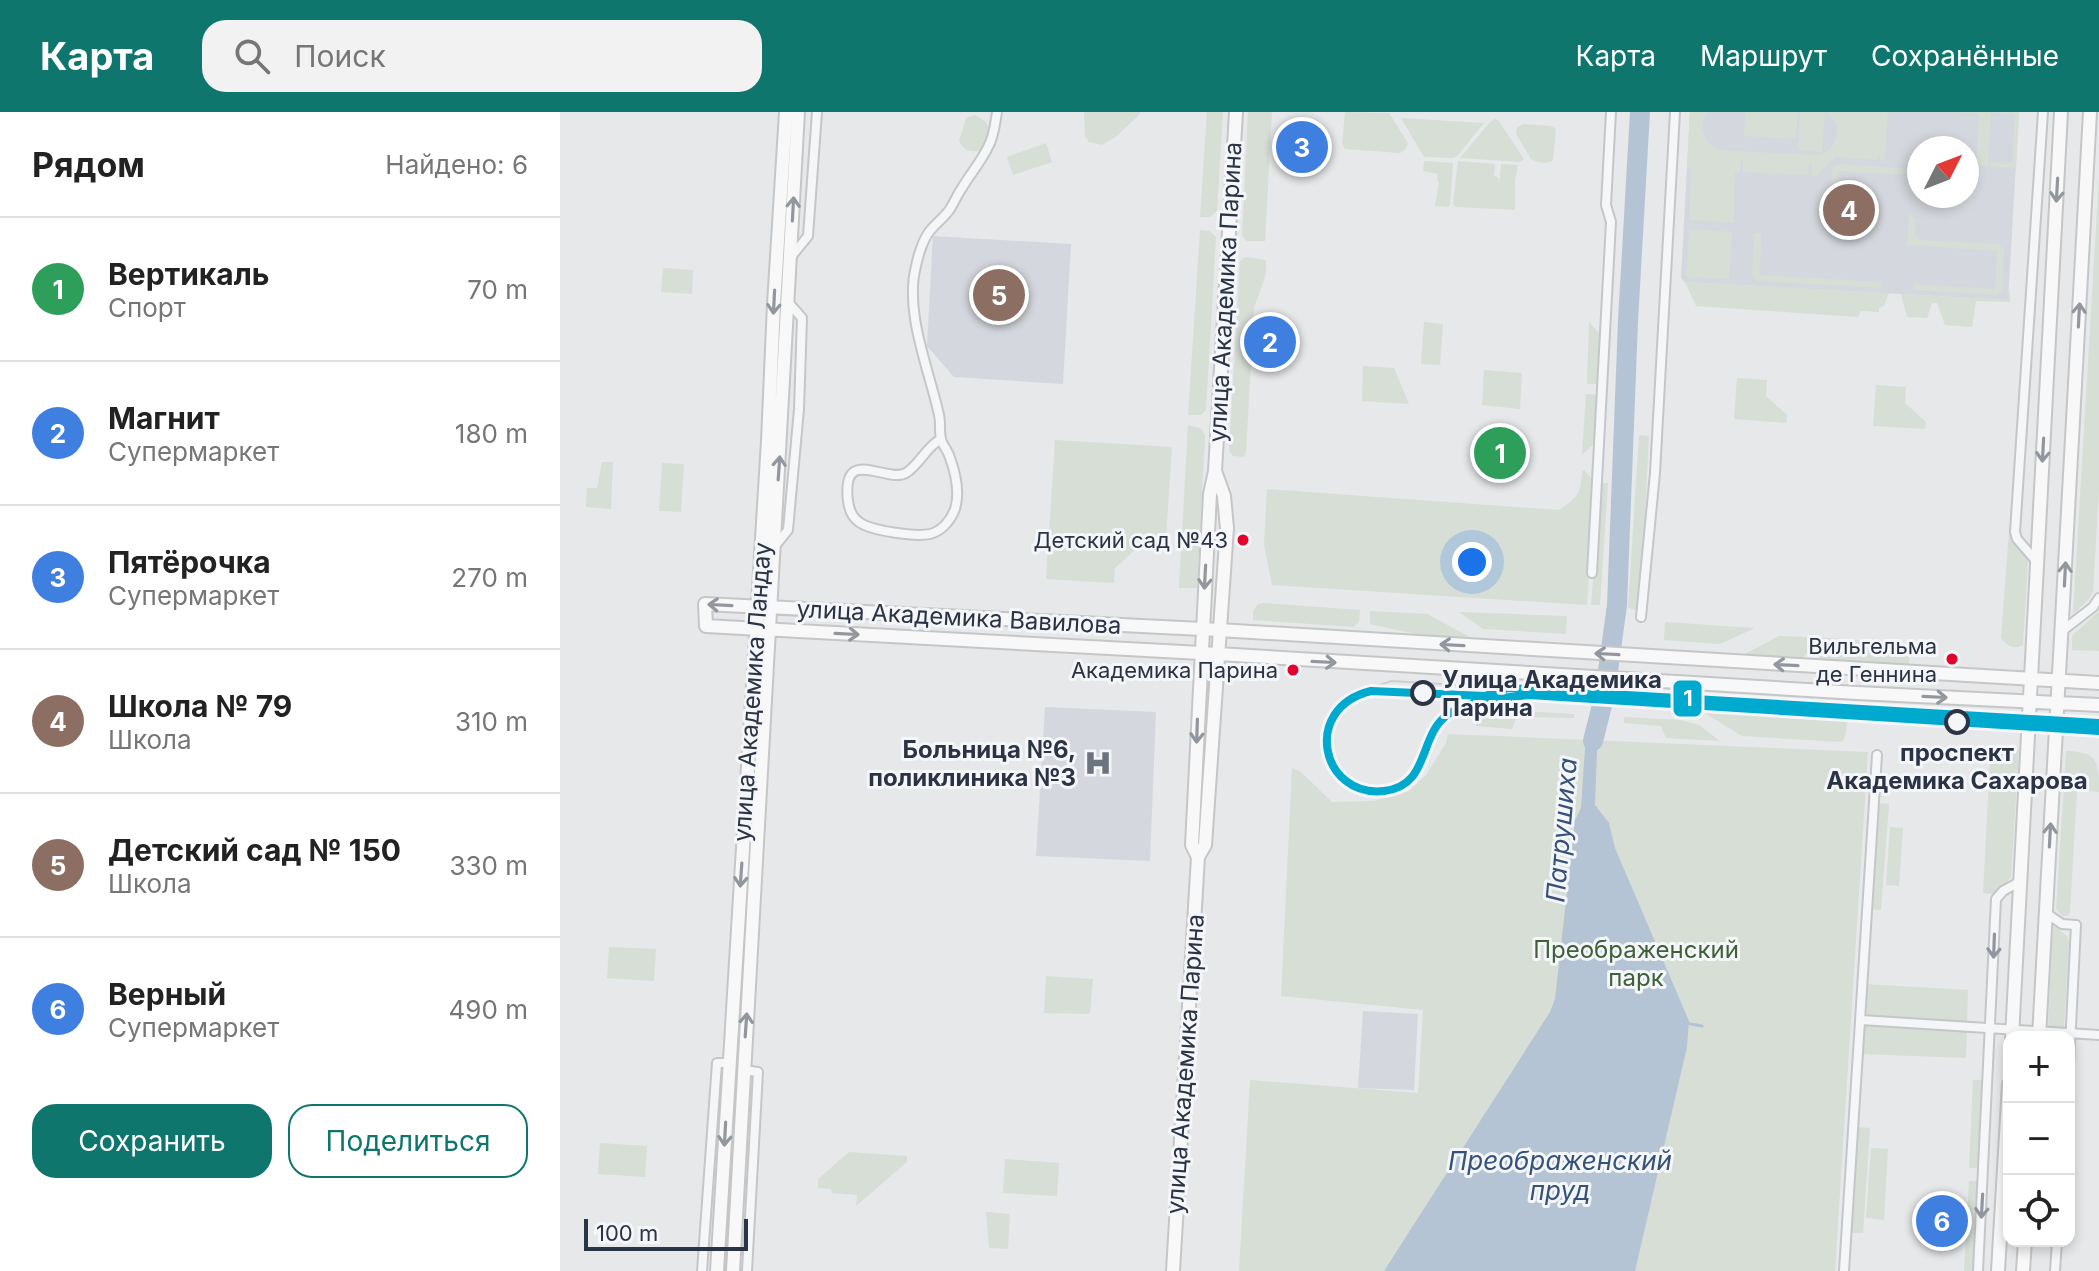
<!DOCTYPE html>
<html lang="ru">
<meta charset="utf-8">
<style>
:root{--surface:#fff;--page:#f2f2f2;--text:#222;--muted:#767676;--line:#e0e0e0;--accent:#0f766e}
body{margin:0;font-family:Inter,sans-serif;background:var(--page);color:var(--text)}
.controls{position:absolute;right:24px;bottom:24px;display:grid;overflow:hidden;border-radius:16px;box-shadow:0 4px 12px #0003}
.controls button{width:72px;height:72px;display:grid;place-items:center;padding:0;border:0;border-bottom:2px solid var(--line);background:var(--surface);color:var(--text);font:40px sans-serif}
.compass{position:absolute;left:1347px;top:24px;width:72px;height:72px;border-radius:50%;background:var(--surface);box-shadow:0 4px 12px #0003;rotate:48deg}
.scale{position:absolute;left:24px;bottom:20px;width:164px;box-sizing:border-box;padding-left:8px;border:4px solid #2b3445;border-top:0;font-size:22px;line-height:28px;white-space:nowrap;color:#2b3445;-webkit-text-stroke:6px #f4f6f9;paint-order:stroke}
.you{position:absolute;left:912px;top:450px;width:28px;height:28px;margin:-20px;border:6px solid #fff;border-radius:50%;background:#1a73e8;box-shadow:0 0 0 12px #1a73e833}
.badge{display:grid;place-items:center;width:52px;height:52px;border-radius:50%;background:var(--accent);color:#fff;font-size:26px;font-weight:700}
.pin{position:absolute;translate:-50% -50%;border:4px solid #fff;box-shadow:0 2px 8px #0006}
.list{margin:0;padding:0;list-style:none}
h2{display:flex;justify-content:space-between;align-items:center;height:104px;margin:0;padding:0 32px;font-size:34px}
h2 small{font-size:26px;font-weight:400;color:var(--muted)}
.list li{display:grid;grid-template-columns:52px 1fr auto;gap:24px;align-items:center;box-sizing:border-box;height:144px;padding:0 32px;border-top:2px solid var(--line)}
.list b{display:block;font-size:30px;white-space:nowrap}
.list p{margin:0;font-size:26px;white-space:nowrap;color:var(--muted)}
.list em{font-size:26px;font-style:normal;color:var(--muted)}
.actions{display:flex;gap:16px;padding:24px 32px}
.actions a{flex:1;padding:18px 0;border:2px solid var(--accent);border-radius:24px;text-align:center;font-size:28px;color:var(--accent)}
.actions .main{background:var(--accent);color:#fff}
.icon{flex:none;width:44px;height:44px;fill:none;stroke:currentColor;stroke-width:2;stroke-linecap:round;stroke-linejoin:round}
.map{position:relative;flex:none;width:1539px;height:1159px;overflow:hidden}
header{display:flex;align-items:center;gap:48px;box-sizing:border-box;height:112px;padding:0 40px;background:var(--accent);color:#fff}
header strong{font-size:38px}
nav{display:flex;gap:44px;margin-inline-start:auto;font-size:28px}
.search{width:560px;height:72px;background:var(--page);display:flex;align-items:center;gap:20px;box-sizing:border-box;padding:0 28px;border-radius:24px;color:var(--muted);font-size:30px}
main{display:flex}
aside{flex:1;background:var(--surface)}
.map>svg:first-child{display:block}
.built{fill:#d4d7dd;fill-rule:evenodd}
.green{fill:#d6ded6}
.water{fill:#b4c4d5}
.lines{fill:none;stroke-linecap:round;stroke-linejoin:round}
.stream{stroke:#b4c4d5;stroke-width:3}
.river{stroke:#b4c4d5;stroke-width:20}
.street-casing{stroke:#c4c6c8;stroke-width:12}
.secondary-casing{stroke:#c4c6c8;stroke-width:16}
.street{stroke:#f5f6f7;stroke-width:8}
.secondary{stroke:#f8f8f8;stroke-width:12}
.tram{stroke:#cecfd2;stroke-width:2}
.tram-1-casing{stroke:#f4f6f9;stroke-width:14}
.tram-1{stroke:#00a9ce;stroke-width:8}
.oneway{stroke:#92969e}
.oneway2{stroke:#90959e}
.bus-dot{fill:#e4002b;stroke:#f4f6f9;stroke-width:3}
.stop-dot{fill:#f4f6f9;stroke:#2b3445;stroke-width:4}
.labels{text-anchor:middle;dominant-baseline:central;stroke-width:6;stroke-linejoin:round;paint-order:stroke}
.bus-label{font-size:22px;fill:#2b3445;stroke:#f4f6f9;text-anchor:end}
.street-label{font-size:24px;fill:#2b3445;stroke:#f4f6f9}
.stop-label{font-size:24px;font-weight:bold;fill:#2b3445;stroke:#f4f6f9;text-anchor:start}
.poi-label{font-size:24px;font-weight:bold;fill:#2b3445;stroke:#f4f6f9;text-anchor:end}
.park-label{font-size:24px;fill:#3f6138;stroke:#f4f6f9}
.water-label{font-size:26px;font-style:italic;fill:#34527a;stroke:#f4f6f9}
.line-badge{stroke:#f4f6f9;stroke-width:3}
.badge-label{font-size:22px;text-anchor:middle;font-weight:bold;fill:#fff}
</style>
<header>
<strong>Карта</strong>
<div class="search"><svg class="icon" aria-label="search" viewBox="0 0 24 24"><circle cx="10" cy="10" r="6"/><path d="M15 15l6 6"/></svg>Поиск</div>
<nav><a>Карта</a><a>Маршрут</a><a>Сохранённые</a></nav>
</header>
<main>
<aside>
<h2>Рядом<small>Найдено: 6</small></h2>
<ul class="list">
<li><span class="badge" style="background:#2e9e5b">1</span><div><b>Вертикаль</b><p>Спорт</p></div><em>70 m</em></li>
<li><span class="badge" style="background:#3f7fe0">2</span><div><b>Магнит</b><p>Супермаркет</p></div><em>180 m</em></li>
<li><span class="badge" style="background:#3f7fe0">3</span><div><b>Пятёрочка</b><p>Супермаркет</p></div><em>270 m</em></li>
<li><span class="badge" style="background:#8d6e63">4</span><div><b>Школа № 79</b><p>Школа</p></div><em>310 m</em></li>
<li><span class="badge" style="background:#8d6e63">5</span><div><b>Детский сад № 150</b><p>Школа</p></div><em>330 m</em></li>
<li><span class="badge" style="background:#3f7fe0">6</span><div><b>Верный</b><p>Супермаркет</p></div><em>490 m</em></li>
</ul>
<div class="actions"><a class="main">Сохранить</a><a>Поделиться</a></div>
</aside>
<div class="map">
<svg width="1539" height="1159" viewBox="0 0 1539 1159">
<rect width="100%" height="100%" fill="#e6e8ea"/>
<path class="built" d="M1130,0H1459L1448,188L1125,170L1121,166ZM1359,36H1407V84H1359Z
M373,124L511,132L503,272L394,265L367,234Z
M485,595L596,600L590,749L476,744Z
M803,899L858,902L854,978L798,976Z"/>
<path class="green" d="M524,0H580V2L557,24L542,33L529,30L525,25Z
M647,0H663L657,99L650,105H640Z
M688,0H712L705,129H687L682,124Z
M785,0L829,1L848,31L845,38L840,41L785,37L782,32Z
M1130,0H1147C1138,16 1143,30 1160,38L1255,43C1278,39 1285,15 1267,0H1328L1325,48H1320V43L1318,44L1317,48L1276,45L1256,64L1251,63L1252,52L1249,51L1248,63L1183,60V48L1181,47L1180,59H1175L1174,111L1129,108L1131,57L1127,56Z
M1185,0H1238L1236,27L1184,24Z
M1240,0H1265L1262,40L1238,38Z
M1395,0H1459L1456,56L1431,55V50L1452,51L1455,3L1431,1L1428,54L1416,53L1419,2Z
M415,3L425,9L430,18L426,29L420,39C409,40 404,39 399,29L406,6Z
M841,6L924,11L896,45L892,46L864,45Z
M935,7L938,8L964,47L960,50L900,46L930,10Z
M964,12L991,14L996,17L993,48C988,52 976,51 971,47L956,22L957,15Z
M486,31L492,50L453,63L447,45Z
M864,49L893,51L890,93L888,95L875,94L879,70L877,69L878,62L863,59Z
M898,49L935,52L934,64L938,65L939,71L941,52L958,53L955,67V98L896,95L893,92Z
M1277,52L1355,57V62L1344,61L1343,63L1279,59L1278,74L1275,75L1274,86H1277V98L1270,97L1272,56Z
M1539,65V381L1533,479L1530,486L1513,502Z
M1349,102L1356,107L1355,122L1361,128L1439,132L1444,137L1442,179L1436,183L1354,178L1355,172L1435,177L1437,139L1347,133Z
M1129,117L1172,120L1169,167L1126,165Z
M640,118L650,119L656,125L646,298L641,303H628Z
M1194,121H1202L1199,163L1322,170L1321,176L1197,169L1192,164Z
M685,145L706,148V162L694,196L686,340L684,345L673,344L669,339L680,149Z
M103,156L133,158L132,182L101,180Z
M1125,170L1329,181L1324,194L1319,196V200L1301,199L1298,205L1136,194Z
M1448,179H1450V190L1416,189L1412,215L1385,213L1377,191H1372L1367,206L1347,205L1341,182L1447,188Z
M864,210L883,212L880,253L861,252Z
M1029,210L1042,225L1039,272H1027Z
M803,254L834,256L849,292L802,289Z
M924,258L962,261L960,297L922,293Z
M1177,266L1207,268L1206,284L1227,303L1226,311L1174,307Z
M1316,273L1346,275L1345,291L1366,310L1365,317L1313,314Z
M1026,282L1039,283L1036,330L1022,343Z
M628,313L642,317L645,324L637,476H619Z
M1079,323L1089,324L1080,499L1068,496Z
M495,328L612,335L606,425L591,423L555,456L554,471L486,467Z
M42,350H53L51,397L26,395L27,376H37Z
M102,351L124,352L121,400L99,399Z
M1024,358L1035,371L1027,493L712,473L704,432L707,377L999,398C1018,385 1020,384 1022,360Z
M1041,371H1048L1040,493H1031Z
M1449,420L1468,449L1463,533C1454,538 1447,534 1441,526Z
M704,491L800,498L799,509L794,515L693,508V499L698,492Z
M810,499L867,502L908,524L909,527L869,525L810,512Z
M1539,499V539L1512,538V524Z
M899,500L1007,504L1006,522L923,517Z
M1105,510L1195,516L1160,532L1104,528Z
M1219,524L1247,525V541L1241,547L1185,542Z
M1257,525L1350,533L1349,554L1262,549L1257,543Z
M940,598L1014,602V606L957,605L952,617L916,614V611Z
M1140,598L1287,609L1285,625L1282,630L1182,624Z
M1064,605L1121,608L1139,613L1160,629L1106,626L1101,614L1064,611Z
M888,622L1308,640L1275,1159H679L690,968L858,981L863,898L721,884L732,656L741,660L772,690L814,689L849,679L866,663L886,631Z
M1442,638H1459L1451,765L1436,782L1423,781L1430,649Z
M1506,639C1536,640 1539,647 1539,677V680L1517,678L1510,801L1507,804H1502L1496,797Z
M1315,691L1329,692L1321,798L1309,797Z
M1330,715L1343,716L1339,774L1326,773Z
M1493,815H1496L1508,825L1509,832L1504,916L1488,915Z
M49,835L96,837L94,869L47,866Z
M486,864L533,867L530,902L484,901Z
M1305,872L1408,878L1406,946L1301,942Z
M1413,968H1423L1418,1056H1409Z
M1297,1015L1310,1016L1303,1121H1291Z
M40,1031L87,1034L85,1065L38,1062Z
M1311,1036L1328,1037L1324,1108L1306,1106Z
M289,1040L347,1044V1050L296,1094L297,1083L272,1081L271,1077L258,1076V1067Z
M445,1047L499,1051L497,1084L443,1081Z
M1409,1069H1418L1414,1159H1404Z
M426,1100L450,1102L448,1137L429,1136Z"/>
<path class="water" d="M1030,604L1045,605L1037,638L1035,693L1049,711L1055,736L1129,909L1127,935L1075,1159H824L990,900L995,887L1015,708L1021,696L1025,637Z"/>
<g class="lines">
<path class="stream" d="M1126,911L1142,914"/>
<path class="river" d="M1033,629L1045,581L1057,493L1068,209L1080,0"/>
<g class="street-casing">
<path id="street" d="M231,145L248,124L257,0
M381,327C366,335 360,352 346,361C327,372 281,332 288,389C289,398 292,405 299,410C311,419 356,425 370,422C382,419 391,408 395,397C400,381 395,359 389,343C387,338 382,332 381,327C379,319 381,311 379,303C369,257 344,200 356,154C358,144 363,128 369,120C375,112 384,106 390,97C394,91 397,83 402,76C410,62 421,50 428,35C434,25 435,12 437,0
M215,434L228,418L239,297L242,206L228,190
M1477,450L1457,427L1455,420L1483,0
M1032,461L1051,110L1046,93L1051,0
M1081,505L1095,361L1115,0
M1502,519L1533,495L1539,486
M1486,801L1502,812L1516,813L1509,954
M1301,908L1539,923
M184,958L198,960L187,1159
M142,1159L157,951H169
M1284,1159L1317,643
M1418,1159L1436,787L1443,779L1461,769
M1495,1159L1497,1129"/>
</g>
<g class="secondary-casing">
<path id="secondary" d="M1539,571L642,517L145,492L146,514L641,541L1297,581L1539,593
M638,745L632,733L650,382L655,359L676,0
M1452,925L1501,0
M1479,925L1530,0
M157,1159L208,329L214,192L226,0
M173,1159L238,0
M613,1159L638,745L645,733L667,416L664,384L655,359
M1438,1159L1449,972
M1463,1159L1465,1129"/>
</g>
<use href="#street" class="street"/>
<use href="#secondary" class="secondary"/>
<path class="tram" d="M800,580L831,569L948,576"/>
<g class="tram-1-casing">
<path id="tram-1" d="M1539,611L948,576L925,584L811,579C741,596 761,686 824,679C870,674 858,625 887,603C909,587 942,586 969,583L1539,619"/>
</g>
<use href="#tram-1" class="tram-1"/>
</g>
<defs><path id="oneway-shaft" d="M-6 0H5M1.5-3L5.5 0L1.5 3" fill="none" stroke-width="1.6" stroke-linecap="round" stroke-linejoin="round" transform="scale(2)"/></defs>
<g class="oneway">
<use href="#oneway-shaft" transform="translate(1497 78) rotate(93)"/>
<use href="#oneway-shaft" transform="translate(233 97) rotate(-87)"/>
<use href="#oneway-shaft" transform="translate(214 190) rotate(93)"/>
<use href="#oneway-shaft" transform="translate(1519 203) rotate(-87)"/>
<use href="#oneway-shaft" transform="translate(1483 338) rotate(93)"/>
<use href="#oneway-shaft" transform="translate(219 356) rotate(-86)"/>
<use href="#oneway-shaft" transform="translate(1505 462) rotate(-87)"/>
<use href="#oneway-shaft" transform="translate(645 465) rotate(93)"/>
<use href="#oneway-shaft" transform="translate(160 493) rotate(-177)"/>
<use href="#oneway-shaft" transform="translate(287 522) rotate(3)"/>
<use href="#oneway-shaft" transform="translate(892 533) rotate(-177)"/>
<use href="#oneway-shaft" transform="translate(1047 542) rotate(-177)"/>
<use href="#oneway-shaft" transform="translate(764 550) rotate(3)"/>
<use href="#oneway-shaft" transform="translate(1226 553) rotate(-177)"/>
<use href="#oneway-shaft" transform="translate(1375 585) rotate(3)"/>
<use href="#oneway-shaft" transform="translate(637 619) rotate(92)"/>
<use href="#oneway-shaft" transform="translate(1490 723) rotate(-87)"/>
<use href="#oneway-shaft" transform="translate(181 763) rotate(94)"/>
<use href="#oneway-shaft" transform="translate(186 913) rotate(-86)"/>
<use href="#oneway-shaft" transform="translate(165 1022) rotate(93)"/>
</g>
<g class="oneway2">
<use href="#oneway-shaft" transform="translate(1434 834) rotate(92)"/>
<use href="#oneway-shaft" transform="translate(1422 1094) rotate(93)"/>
</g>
<defs>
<g id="hospital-bare" transform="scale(2.16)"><path d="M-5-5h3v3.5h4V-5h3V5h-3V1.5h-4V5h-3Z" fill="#6c737f" stroke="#f4f6f9" stroke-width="2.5" paint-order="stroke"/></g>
</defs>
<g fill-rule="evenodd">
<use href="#hospital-bare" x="538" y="651"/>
</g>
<g class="bus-dot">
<circle cx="683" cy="428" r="7"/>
<circle cx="1392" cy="547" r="7"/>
<circle cx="733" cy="558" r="7"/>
</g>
<g class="stop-dot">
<circle cx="863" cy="581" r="11"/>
<circle cx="1397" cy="610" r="11"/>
</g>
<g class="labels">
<g class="bus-label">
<text x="668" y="428">Детский сад №43</text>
<text x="1377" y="534">Вильгельма<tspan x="1377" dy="28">де Геннина</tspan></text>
<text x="718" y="558">Академика Парина</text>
</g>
<g class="street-label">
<text transform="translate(665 180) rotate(-87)">улица Академика Парина</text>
<text transform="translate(399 505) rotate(3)">улица Академика Вавилова</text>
<text transform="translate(192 580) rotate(-86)">улица Академика Ландау</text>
<text transform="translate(625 952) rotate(-86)">улица Академика Парина</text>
</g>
<g class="stop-label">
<text x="882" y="567">Улица Академика<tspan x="882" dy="28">Парина</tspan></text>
<text x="1397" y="640" text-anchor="middle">проспект<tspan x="1397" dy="28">Академика Сахарова</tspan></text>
</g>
<g class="poi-label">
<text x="516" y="637">Больница №6,<tspan x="516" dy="28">поликлиника №3</tspan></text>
</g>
<g class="park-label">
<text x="1076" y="837">Преображенский<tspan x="1076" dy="28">парк</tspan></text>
</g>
<g class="water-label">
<text transform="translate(1001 718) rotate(-85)">Патрушиха</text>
<text x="1000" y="1048">Преображенский<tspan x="1000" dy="30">пруд</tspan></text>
</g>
</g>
<rect class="line-badge" x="1112" y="567" width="31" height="39" rx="8" fill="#00a9ce"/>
<g class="badge-label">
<text x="1128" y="594">1</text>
</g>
</svg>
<div class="controls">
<button>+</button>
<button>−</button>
<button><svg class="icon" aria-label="locate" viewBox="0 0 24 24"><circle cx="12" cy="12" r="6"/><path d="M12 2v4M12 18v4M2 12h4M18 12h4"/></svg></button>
</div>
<svg class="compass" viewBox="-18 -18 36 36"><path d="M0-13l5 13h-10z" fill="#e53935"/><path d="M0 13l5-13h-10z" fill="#767676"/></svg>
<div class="scale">100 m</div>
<div class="you"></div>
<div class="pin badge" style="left:940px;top:341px;background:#2e9e5b">1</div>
<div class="pin badge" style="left:710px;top:230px;background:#3f7fe0">2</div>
<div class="pin badge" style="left:742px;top:35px;background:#3f7fe0">3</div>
<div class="pin badge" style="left:1289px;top:98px;background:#8d6e63">4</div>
<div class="pin badge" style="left:439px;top:183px;background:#8d6e63">5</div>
<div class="pin badge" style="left:1382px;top:1109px;background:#3f7fe0">6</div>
</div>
</main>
